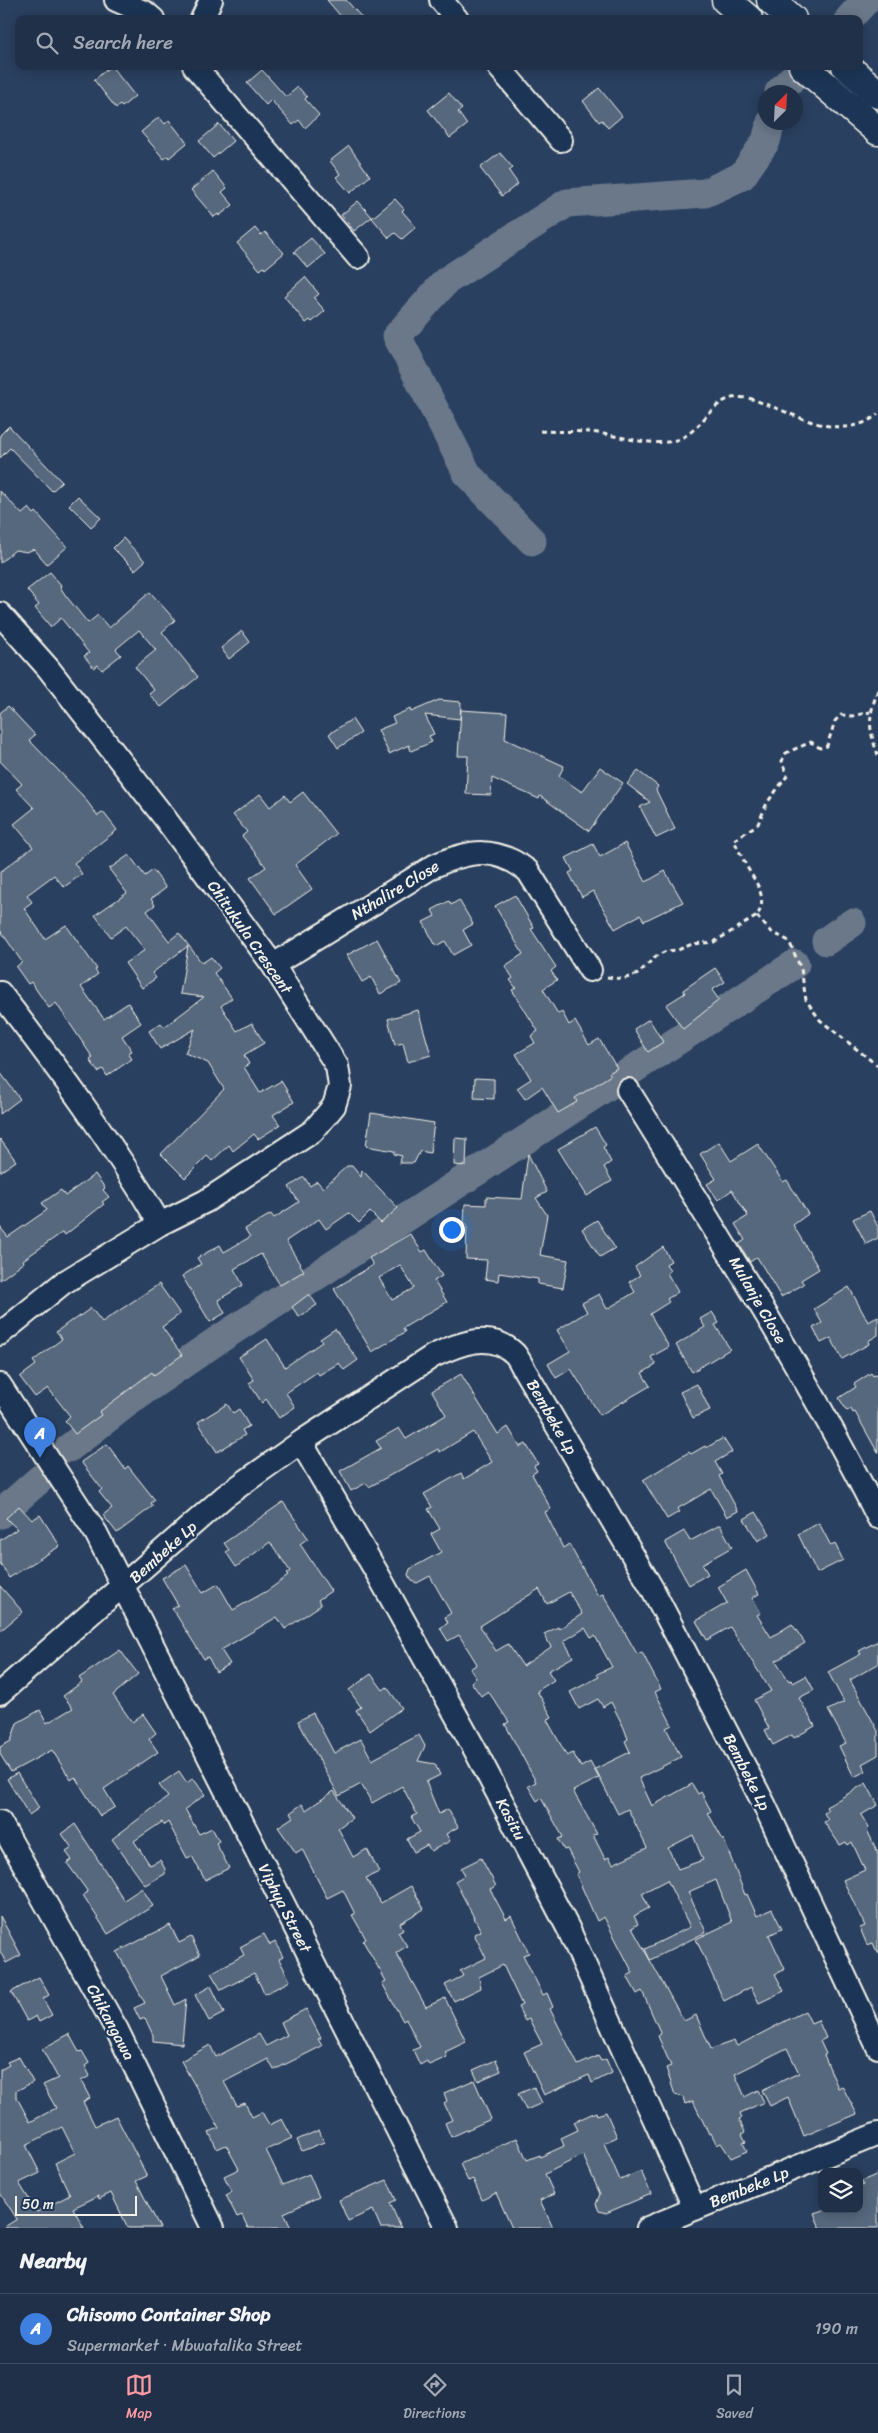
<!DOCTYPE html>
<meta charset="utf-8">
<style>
:root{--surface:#203048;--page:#2d3c52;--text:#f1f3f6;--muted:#a2a9b4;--line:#3d4b60;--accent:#ff9aa2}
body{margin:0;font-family:Sriracha,sans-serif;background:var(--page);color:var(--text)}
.controls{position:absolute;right:15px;bottom:15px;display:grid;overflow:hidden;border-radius:10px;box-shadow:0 2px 12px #0003}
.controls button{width:45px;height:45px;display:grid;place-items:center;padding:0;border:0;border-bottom:1px solid var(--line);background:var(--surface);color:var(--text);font:25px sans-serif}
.compass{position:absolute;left:758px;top:85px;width:45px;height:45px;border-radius:50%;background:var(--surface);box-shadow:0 2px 12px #0003;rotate:24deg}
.scale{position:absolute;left:15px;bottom:12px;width:122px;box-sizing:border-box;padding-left:5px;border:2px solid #f4f1e8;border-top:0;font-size:14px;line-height:18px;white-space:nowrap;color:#f4f1e8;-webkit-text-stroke:4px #1d3557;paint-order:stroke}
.you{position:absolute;left:451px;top:1229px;width:18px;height:18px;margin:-12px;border:4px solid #fff;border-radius:50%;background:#1a73e8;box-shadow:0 0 0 8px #1a73e833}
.badge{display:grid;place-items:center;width:32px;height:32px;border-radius:50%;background:var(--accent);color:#fff;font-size:16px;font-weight:700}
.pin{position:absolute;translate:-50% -41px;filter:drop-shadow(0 1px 2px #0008)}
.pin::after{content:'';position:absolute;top:26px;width:18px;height:15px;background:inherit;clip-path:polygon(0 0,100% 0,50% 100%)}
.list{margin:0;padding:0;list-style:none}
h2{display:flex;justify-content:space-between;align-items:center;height:65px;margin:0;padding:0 20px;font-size:21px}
h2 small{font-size:16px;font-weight:400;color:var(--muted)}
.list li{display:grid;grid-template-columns:32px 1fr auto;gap:15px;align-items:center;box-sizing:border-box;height:70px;padding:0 20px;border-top:1px solid var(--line)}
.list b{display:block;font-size:19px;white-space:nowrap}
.list p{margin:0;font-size:16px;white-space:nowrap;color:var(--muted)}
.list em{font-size:16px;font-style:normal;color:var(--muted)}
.icon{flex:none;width:28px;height:28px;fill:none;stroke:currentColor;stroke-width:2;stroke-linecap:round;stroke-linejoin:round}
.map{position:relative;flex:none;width:878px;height:2228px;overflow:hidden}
.search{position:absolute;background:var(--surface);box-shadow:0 2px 12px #0003;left:15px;right:15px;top:15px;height:55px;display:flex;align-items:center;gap:12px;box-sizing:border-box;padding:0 18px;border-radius:10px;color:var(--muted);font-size:19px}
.sheet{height:135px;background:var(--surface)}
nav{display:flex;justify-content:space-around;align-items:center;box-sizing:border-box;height:70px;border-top:1px solid var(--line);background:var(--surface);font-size:14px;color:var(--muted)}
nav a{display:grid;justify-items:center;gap:2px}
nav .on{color:var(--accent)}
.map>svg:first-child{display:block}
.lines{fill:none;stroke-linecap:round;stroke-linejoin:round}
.river{stroke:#6a788a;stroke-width:29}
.building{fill:#56677d;stroke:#f4f1e8;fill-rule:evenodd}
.minor-casing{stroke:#f4f1e8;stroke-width:26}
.major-casing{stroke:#f4f1e8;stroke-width:31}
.path{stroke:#f4f1e8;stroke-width:3;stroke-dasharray:5 4;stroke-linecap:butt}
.minor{stroke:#1d3557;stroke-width:22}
.major{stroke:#1d3557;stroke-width:28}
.labels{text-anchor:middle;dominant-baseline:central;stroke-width:4.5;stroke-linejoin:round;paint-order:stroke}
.street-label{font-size:16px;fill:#f4f1e8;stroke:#1d3557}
</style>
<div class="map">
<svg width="878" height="2228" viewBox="0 0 878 2228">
<rect width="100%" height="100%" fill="#2a4060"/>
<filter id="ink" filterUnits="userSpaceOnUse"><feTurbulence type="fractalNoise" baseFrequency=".02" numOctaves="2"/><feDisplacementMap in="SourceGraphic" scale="10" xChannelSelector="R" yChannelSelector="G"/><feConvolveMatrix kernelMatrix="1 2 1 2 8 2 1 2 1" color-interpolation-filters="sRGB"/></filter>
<g filter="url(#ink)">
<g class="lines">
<path class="river" d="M849,19L866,0
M779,92L804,66
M532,541L468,475L397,336L446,281L567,203L705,193L742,176L766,141L771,122
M826,941L852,923
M69,1448L136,1396L215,1342L795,964
M0,1514L41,1478"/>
</g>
<path class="building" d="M327,0H346L363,19H343Z
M111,66L135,96L122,107L120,105L116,108L94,80Z
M262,70L286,97L298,87L307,97L305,99L319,115L305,128L299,120L293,125L271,100L266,105L247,83Z
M599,88L622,116L608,128L602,120L599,122L583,101Z
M449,93L462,109L458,112L467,125L450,138L428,110Z
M159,117L165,124L169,120L187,143L169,158L168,156L164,159L141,132Z
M219,124L233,141L213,158L199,141Z
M349,146L370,176L350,193L336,177L340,174L330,161Z
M500,153L513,168L509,171L518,184L502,196L480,168Z
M213,171L227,188L222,192L233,205L219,216L218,214L214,217L191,190Z
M395,199L404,209L402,211L416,227L402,239L395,233L389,238L372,218Z
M358,201L372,217L354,231L341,215Z
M255,228L261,235L265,232L284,253L265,269L264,267L260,270L237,243Z
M311,238L325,254L308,268L294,252Z
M305,277L319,294L314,298L325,311L312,322L310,320L306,323L284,296Z
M9,426L62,482L52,491L10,448L0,458V435Z
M0,491L22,514L29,508L34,514L36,512L67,547L47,564L34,549L27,552L15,550L0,563Z
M78,496L101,518L91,527L69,505Z
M123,538L145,561L135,570L113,548Z
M50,572L61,585L60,587L66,596L88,623L98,615L109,628L150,592L175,620L162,632L198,677L161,707L149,694L154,690L135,667L156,650L139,630L116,649L121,655L102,670L98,665L94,668L84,656L89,653L61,618L51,627L35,608L39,605L27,590Z
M242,631L250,642L229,659L221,648Z
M439,700L461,702L460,719L425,715L434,734L429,736L432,742L411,751L409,745L389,754L378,730L395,723L392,717L410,709L411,712Z
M8,706L35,735L29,740L83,796L98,816L103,812L117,830L74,863L82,874L64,887L54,875L27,895L32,902L24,908L45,939L66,925L97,969L95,970L98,974L81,987L104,1019L128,1003L141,1023L122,1036L132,1051L128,1053L132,1059L107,1076L103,1069L98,1072L90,1060L93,1058L56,1003L49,1008L31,982L28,984L16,967L22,962L0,930V872L33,847L14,824L34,808L16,789L22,784L0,761V713Z
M461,710L507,713L505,739L564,766L559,776L582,792L600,767L623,783L589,831L540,796L539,799L492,778L491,795L466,794L468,756H458Z
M352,719L361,733L338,748L329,734Z
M638,771L658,786L656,790L675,829L656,838L640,807L650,802L627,784Z
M303,792L336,834L295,865L312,889L276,914L250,878L266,867L242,836L247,832L233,815L260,794L270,807L285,795L290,802Z
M625,843L646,882L665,871L683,902L644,921L640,915L615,929L593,891L582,897L569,873L573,871L566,858L593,844L600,857Z
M129,855L145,876L153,870L166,888L151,899L155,905L147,911L169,941L179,933L202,963L211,957L220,968L214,973L232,998L221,1006L237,1031L252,1023L264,1043L244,1055L249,1064L244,1067L260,1093L281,1081L294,1102L273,1115L280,1125L258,1139L254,1134L233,1151L229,1145L212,1161L207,1156L185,1178L161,1154L224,1089L208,1063L185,1053L195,1029L160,1049L149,1031L161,1023L164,1027L204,997L180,994L188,946L152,973L156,978L142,988L125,963L145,950L126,926L111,937L95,915L127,893L109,869Z
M515,895L534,928L531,929L556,967L551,971L557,980L543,989L558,1014L562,1012L569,1025L575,1021L589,1045L599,1039L617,1068L609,1073L611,1075L575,1098L577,1102L558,1113L542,1087L525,1099L517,1088L531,1079L516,1054L535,1043L531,1036L538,1031L512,990L516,988L510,980L513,978L505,966L523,954L495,906Z
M459,900L473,924L463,930L471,945L453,955L445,941L436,946L423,922L435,916L432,910L449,901L451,905Z
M377,939L401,983L380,994L371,977L362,982L347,955Z
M715,968L725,982L712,990L719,1000L683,1029L666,1005L685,993L683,990Z
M418,1010L431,1055L408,1062L403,1043L395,1045L388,1019Z
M649,1019L663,1042L648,1052L634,1029Z
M0,1072L20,1099L0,1114Z
M475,1078L494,1079V1099L474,1098Z
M371,1113L434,1123L430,1153L420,1151L414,1163H399L402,1156L394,1154V1151L366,1146Z
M595,1127L606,1145L603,1147L611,1162L604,1167L612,1181L587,1196L558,1149Z
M455,1138L467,1139L466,1166L454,1165Z
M0,1139L16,1161L0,1172Z
M719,1142L731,1161L758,1144L783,1182L787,1180L808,1214L793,1225L819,1269L801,1280L804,1284L781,1297L757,1257L750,1262L739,1244L745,1240L735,1224L748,1216L732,1190L718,1200L707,1184L716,1179L700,1154Z
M528,1154L547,1192L536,1198L547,1215L540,1255L568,1260L563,1288L538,1284V1279L499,1273L498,1281L485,1279L487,1260L466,1259L467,1224H464L465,1204L486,1205V1197L522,1199Z
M347,1166H352L361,1177L362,1170L398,1208L381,1223L370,1212L359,1223L349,1213L326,1229L319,1219L286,1241L304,1271L280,1285L261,1254L234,1269L243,1285L218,1300L225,1313L210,1322L182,1276L201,1264L197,1258L220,1245L224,1252L250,1237L245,1229L271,1214L274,1218L299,1202L289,1187L304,1177L310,1186L317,1181L323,1188Z
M95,1174L105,1188L103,1190L109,1197L102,1202L104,1204L65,1235L63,1232L23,1260L24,1262L0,1280V1227L8,1237L47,1210L42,1203L61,1190L65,1196Z
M870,1211L878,1227V1238L866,1244L853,1219Z
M597,1220L615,1248L600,1257L582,1229Z
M410,1234L422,1252L426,1250L442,1276L434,1281L447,1302L403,1328L405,1332L372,1352L334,1289L373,1265L369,1258ZM400,1265L414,1288L392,1300L379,1278Z
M663,1247L671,1261L666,1264L670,1271L667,1273L678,1292L667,1299L669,1302L650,1314L669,1347L651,1357L656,1365L642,1373L650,1386L600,1415L571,1369L556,1378L548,1364L570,1351L557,1330L587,1312L582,1303L599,1294L607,1309L635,1292L629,1282L640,1275L635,1267Z
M159,1284L180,1314L162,1327L182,1355L154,1375L152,1372L99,1412L101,1415L75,1434L65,1421L70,1416L48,1388L35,1397L20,1377L36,1365L33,1361L62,1339L56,1332L72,1320L73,1321L91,1308L102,1322Z
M849,1287L868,1322L878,1317V1335L868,1341L869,1344L842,1359L831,1338L821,1343L813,1328L822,1323L814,1309Z
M309,1294L317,1305L299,1317L292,1307Z
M712,1312L719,1323L715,1325L730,1349L692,1372L676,1345L705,1327L700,1319Z
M335,1329L358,1360L344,1370L339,1363L319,1375L317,1372L286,1393L295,1407L279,1418L266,1399L262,1403L249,1383L254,1380L239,1357L267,1339L285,1367L322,1342L320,1339Z
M871,1373L873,1376L878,1373V1453L855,1412L853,1413L851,1409L847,1411L839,1398L856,1387L854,1384Z
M461,1374L498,1434L508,1427L520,1447L526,1444L538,1464L534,1466L537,1471L532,1474L551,1509L545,1512L563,1548L569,1544L598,1596L603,1594L637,1654L642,1652L650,1668L661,1689L655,1692L672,1725L666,1728L681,1757L639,1778L652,1806L692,1784L698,1794L701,1792L711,1811L708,1813L723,1840H724L745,1895L747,1894L757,1916L772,1909L782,1929L769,1935L785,1969L775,1974L784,1991L759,2003L751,1987L724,2001L696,1939L732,1922L716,1880L688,1892L706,1932L650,1960L645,1949L690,1927L667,1880L642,1893L649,1908L634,1916L638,1924L632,1928L684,2021L696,2015L711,2049L734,2041L737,2046L805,2011L811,2023L818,2020L826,2038L820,2041L826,2054L824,2055L838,2088L842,2086L857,2114L804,2136L788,2097L770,2106L762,2090L799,2073L787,2048L735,2074L745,2097L758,2090L764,2102L740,2113L742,2118L739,2119L745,2132L742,2134L746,2142L743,2143L747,2151L731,2158L721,2143L717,2145L711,2133L709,2134L693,2101L685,2104L683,2097L675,2095L666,2068L671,2066L658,2036L661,2034L642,1991L637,1994L627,1976L633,1973L604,1917L597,1921L576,1874L579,1872L567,1849L564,1850L558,1839L563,1837L541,1798L537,1801L528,1786L536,1782L505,1724L509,1722L488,1691L481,1696L471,1682L476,1678L470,1669L477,1664L459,1635L448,1641L440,1628L448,1623L445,1617L451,1613L430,1576L417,1583L412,1581L408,1575L410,1569L441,1552L431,1534L440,1529L428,1509L432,1507L424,1494L461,1473L464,1479L492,1462L473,1432L440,1452L438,1449L369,1487L366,1483L351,1491L340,1471L381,1448L376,1441L399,1428L406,1439L446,1415L432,1391ZM539,1589L547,1604L569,1592L582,1614L559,1629L558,1627L544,1634L551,1647L523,1666L508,1644L496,1651L480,1626ZM585,1628L591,1638L595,1636L612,1667L597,1674L599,1677L570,1692L579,1709L598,1699L603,1707L611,1702L624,1728L628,1739L625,1741L630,1752L595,1769L618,1814L628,1809L647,1848L613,1864L609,1857L605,1859L593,1835L597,1834L573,1791L599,1778L590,1762L581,1767L573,1753L567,1756L547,1720L552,1717L537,1691L554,1680L548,1671L573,1657L564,1641ZM693,1835L703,1860L678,1869L668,1848Z
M697,1384L710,1410L693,1418L680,1392Z
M227,1404L233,1413L239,1409L249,1426L242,1430L245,1435L217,1452L198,1422Z
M723,1438L732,1452L715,1462L722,1474L719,1476L738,1511L727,1517L711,1489L677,1509L679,1512L667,1519L643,1480L689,1452L691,1454L705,1446L706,1448Z
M107,1444L125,1469L128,1466L155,1500L151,1503L153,1506L117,1533L103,1515L112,1508L99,1492L102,1489L81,1462Z
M283,1502L308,1538L300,1544L331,1591L318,1600L321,1605L285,1629L277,1617L221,1650L230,1664L216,1672L208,1657L204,1659L172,1608L178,1605L162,1578L186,1565L203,1593L218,1584L233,1610L267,1591L288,1576L286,1574L290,1571L270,1542L236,1567L226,1552L229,1550L224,1543Z
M19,1506L32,1520L40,1515L60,1546L9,1578L0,1563V1540L17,1529L6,1518Z
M756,1512L770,1534L758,1541L744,1519Z
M819,1523L831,1546L835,1544L843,1560L817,1573L798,1534Z
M720,1525L732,1547L702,1564L708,1574L689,1585L665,1542L684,1531L690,1541Z
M746,1570L759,1594L752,1598L761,1613L757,1615L771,1637L792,1624L805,1643L776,1661L789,1681L792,1680L793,1683L806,1676L814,1690L799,1698L815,1726L794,1738L792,1735L773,1745L765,1730L769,1728L754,1700L771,1691L730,1627L707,1640L696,1621L727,1603L718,1587Z
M0,1586L23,1612L0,1631Z
M878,1641V1664L850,1680L878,1731V1755L862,1764L866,1771L854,1777L839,1746L846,1743L828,1710L844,1702L828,1672L861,1654L859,1651Z
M120,1650L138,1674L113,1695L132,1722L143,1714L156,1733L149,1739L158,1752L104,1789L115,1807L100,1816L75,1777L71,1780L52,1750L11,1772L0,1754V1747L11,1741L17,1723L40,1710L47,1723L73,1708L63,1696L82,1682L79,1678Z
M371,1674L383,1690L387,1687L402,1708L370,1731L356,1710L361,1707L349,1690Z
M313,1713L334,1753L361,1739L372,1760L419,1735L425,1746L418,1761L435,1764L440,1775L426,1782L439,1814L448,1809L458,1827L446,1834L450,1841L431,1851L427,1845L414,1852L407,1839L420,1832L411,1817L417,1814L402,1786L372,1803L361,1784L339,1796L298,1721Z
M179,1771L187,1783L193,1778L205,1795L185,1809L199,1834L212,1828L219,1841L216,1843L229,1868L205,1880L192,1856L187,1858L168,1822L164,1825L162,1822L134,1841L150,1865L160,1860L165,1869V1874L145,1885L112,1839L168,1797L159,1785Z
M17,1773L39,1808L29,1815L7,1779Z
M866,1783L878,1805L861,1815L869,1828L867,1830L878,1853V1954L873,1943L867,1945L860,1928L865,1926L843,1880L865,1870L852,1842L848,1845L846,1842L840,1845L824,1822L828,1820L824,1813L828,1811L826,1807Z
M334,1791L352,1818L338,1828L353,1857L367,1849L379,1872L366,1878L381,1903L411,1886L424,1909L400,1923L403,1929L398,1932L407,1946L396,1953L426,2007L445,1998L466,2042L445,2052L447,2057L429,2065L427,2061L420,2065L413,2050L420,2047L406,2019L403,2021L382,1983L386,1981L363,1941L366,1939L352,1915L355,1914L343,1890L327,1898L302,1849L296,1853L278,1827L293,1817L290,1813L302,1804L306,1810Z
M75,1824L124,1900L142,1888L153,1906L108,1934L83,1895L88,1892L67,1863L72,1860L66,1852L72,1848L62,1834Z
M481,1858L496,1886L490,1889L506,1919L511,1916L529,1953L523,1955L543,1995L547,1993L553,2007L550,2009L578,2065L598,2056L601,2061L606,2059L612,2073L592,2083L589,2075L544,2095L524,2052L542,2044L529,2019L525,2021L518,2007L522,2005L503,1965L479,1977L481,1988L454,2001L445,1985L463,1976L460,1971L486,1958L474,1934L481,1931L455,1881L465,1875L461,1868Z
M0,1916L21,1955L6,1963L0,1951Z
M170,1925L179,1943L191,1937L200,1955L161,1976L175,2005L186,1999L182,2044L153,2041V2035L145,2018L140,2020L134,2008L145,2003L117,1952Z
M264,1934L270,1945L275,1942L283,1957L279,1959L290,1981L265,1994L254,1973L221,1990L211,1973L244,1955L240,1947Z
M39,1977L49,1995L43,1999L52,2015L39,2022L36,2016L27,2021L11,1992Z
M211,1986L224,2013L209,2021L195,1995Z
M306,2009L321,2038L318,2039L322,2046L274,2070L268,2059L224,2082L237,2106L245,2103L252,2117L262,2112L269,2125L282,2119L292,2138L266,2150L283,2185L309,2174L319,2197L284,2213L291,2228H248L242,2215L237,2217L226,2195L232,2192L224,2176L239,2169L226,2145L217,2149L209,2132L219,2128L181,2061L210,2045L216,2057L259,2034L266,2046L287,2035L281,2022Z
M69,2034L79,2052L82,2051L89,2063L85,2066L90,2076L81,2081L90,2098L83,2102L95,2126L116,2116L147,2176L136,2181L160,2228H128L111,2193L99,2199L98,2196L73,2208L84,2228H3L17,2219L0,2193V2070L9,2065L7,2062L19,2057L33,2082L16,2091V2096L30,2122L56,2108L43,2085L58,2078L42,2049ZM62,2127L75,2153L55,2163L70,2195L37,2212L19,2183L40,2173L26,2145Z
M496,2060L501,2071L478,2081L473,2070Z
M474,2080L491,2119L451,2137L445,2123L452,2120L444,2103L447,2101L444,2093Z
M534,2087L542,2103L526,2110L518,2094Z
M596,2112L597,2115L606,2112L617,2137L604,2143L620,2180L641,2171L651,2194L606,2213L599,2211L596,2204L600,2194L583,2155L545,2174L554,2194L540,2200L553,2228H512L496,2193L482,2200L473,2179L468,2181L460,2164L517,2138L527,2160L540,2155V2157L564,2146L561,2138L578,2130L574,2122Z
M319,2130L324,2142L302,2151L297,2140Z
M878,2174V2228H820L814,2213L826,2209H859V2187L863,2185L862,2181Z
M387,2180L396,2200L390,2203L401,2228H381L373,2210L348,2221L339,2200Z"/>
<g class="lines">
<g class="minor-casing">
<path id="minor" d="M116,0L146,13L153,19
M441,0L457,19
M202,19L211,0
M194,66L358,257
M498,66L561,140
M0,614L48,668L164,817L273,965L337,1066L340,1086L334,1106L313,1131L206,1201L160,1224L63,1283L0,1334
M273,965L434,866C470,850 495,846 528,871L590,970
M0,993C57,1067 113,1143 160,1224
M628,1090C715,1230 804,1369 878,1517
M0,1385L96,1533L447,2228
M301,1442L380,1578L473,1746L568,1928L695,2209
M0,1693L225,1496L301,1442L433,1356C458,1344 491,1330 515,1354C519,1359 522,1366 525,1371L653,1590L764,1804L878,2047
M0,1822L117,2030L213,2228
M648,2228L878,2134"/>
</g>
<g class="major-casing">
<path id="major" d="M726,0L748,19
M771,0L792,19
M803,66L878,131
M846,66L878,94"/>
</g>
<path class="path" d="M540,431C556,432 573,431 589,432C615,434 651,448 676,440C706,431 710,392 747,398C754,399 761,403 768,405C803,418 844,442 878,414
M878,690C868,717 868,728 878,755
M757,916L770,931L789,941L801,969L806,1000L820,1020L878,1066
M607,977L623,979L638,974L656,956L666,951L678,950L692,944L714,942L757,916C769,896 755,882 746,865C742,857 738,849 734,840L758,824L767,803L787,776L782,761L786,753L811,742L820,748L827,746L835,721L841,715L853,716L870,712"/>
<use href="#minor" class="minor"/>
<use href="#major" class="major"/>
</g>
</g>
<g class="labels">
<g class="street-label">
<text transform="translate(395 890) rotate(-31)">Nthalire Close</text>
<text transform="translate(250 937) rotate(55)">Chitukula Crescent</text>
<text transform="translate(758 1300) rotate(60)">Mulanje Close</text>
<text transform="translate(552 1417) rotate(60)">Bembeke Lp</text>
<text transform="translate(163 1552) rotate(-42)">Bembeke Lp</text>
<text transform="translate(747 1772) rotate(63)">Bembeke Lp</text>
<text transform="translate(511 1819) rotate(62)">Kasitu</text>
<text transform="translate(285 1908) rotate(63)">Viphya Street</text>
<text transform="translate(111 2022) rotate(62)">Chikangawa</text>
<text transform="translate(749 2187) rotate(-22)">Bembeke Lp</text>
</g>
</g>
</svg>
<div class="controls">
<button><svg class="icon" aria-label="layers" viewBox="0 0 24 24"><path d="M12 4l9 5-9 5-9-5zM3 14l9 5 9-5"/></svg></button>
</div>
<svg class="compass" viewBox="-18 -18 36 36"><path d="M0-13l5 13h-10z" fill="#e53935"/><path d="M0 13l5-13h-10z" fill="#a2a9b4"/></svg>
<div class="scale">50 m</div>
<div class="you"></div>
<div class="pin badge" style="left:40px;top:1458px;background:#3f7fe0">A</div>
<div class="search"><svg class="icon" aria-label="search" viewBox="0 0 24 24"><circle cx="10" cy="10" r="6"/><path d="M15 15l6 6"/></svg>Search here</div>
</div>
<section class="sheet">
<h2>Nearby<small></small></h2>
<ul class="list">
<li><span class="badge" style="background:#3f7fe0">A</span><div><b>Chisomo Container Shop</b><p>Supermarket · Mbwatalika Street</p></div><em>190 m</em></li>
</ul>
</section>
<nav>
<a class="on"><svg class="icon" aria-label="map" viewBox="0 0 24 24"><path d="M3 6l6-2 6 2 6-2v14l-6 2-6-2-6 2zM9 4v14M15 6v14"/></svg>Map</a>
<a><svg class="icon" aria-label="directions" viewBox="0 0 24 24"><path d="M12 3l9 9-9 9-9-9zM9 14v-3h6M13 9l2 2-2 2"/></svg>Directions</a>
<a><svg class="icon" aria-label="saved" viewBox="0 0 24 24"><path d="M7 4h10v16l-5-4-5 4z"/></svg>Saved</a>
</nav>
